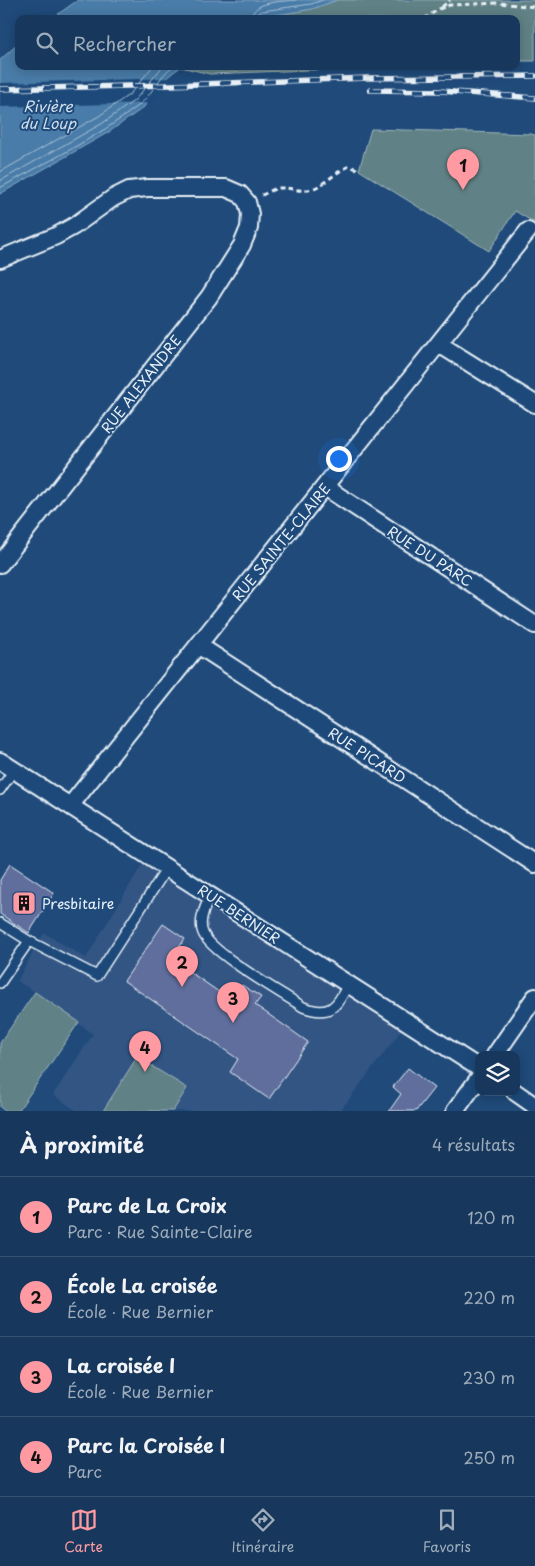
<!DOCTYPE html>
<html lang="fr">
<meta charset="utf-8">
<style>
:root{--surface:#17385c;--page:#244365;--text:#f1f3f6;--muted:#9eacbb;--line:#365272;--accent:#ff9aa2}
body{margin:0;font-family:"Playpen Sans",sans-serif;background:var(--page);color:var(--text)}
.controls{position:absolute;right:15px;bottom:15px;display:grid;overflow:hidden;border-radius:10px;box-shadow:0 2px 12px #0003}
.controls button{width:45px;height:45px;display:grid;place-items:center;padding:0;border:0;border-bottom:1px solid var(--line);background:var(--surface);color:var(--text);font:25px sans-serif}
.you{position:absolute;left:338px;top:458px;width:18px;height:18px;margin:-12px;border:4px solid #fff;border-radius:50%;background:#1a73e8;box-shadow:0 0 0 8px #1a73e833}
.badge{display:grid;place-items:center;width:32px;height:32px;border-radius:50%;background:var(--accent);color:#111;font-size:16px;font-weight:700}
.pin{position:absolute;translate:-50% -41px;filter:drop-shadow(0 1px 2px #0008)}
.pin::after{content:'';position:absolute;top:26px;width:18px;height:15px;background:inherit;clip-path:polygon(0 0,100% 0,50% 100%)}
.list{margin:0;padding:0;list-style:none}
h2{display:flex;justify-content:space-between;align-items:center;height:65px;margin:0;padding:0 20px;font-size:21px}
h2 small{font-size:16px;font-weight:400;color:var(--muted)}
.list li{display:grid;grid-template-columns:32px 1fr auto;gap:15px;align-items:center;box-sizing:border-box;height:80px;padding:0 20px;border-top:1px solid var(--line)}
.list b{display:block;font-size:19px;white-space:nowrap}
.list p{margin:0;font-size:16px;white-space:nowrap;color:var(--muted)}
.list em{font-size:16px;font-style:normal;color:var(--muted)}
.icon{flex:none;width:28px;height:28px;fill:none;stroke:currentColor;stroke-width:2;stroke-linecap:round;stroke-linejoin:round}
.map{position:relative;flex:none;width:535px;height:1111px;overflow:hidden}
.search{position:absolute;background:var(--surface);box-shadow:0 2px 12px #0003;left:15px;right:15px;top:15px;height:55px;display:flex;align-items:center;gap:12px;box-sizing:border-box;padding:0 18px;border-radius:10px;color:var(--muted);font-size:19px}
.sheet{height:385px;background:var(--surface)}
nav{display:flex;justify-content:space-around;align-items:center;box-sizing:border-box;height:70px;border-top:1px solid var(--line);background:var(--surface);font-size:14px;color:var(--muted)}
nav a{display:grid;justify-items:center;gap:2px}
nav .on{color:var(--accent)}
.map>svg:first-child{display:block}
.built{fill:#325584}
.green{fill:#608185;stroke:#a4b9be}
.water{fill:#4a7ca8;stroke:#89abc8}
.pier{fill:#1f4a7a}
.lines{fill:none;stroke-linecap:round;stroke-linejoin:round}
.shore{stroke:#a9c2d8;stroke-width:1}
.building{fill:#5f6e9c;stroke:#e8f1f8}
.service-casing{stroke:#e8f1f8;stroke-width:12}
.minor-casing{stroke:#e8f1f8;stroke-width:20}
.path{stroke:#e8f1f8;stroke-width:3;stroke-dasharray:5 4;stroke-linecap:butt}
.service{stroke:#1f4a7a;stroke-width:9}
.minor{stroke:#1f4a7a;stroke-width:16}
.rail-casing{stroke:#e8f1f8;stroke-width:5.5}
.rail{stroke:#1f4a7a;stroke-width:4;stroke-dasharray:11;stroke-linecap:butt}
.labels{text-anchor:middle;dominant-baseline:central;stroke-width:4;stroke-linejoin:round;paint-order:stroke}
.street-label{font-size:14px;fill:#e8f1f8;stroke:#1f4a7a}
.poi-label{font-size:14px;fill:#e8f1f8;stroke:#1f4a7a;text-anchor:start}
.water-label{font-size:15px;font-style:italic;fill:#d0dfec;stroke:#1f4a7a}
</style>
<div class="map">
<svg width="535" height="1111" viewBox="0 0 535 1111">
<rect width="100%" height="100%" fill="#1f4a7a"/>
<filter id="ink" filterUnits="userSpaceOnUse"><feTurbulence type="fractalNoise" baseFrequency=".02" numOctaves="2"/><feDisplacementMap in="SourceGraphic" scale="10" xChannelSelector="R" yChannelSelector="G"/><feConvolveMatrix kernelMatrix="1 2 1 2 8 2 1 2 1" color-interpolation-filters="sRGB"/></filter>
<g filter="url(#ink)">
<path class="built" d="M143,863L403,1028L340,1111H77L53,1095L93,1034L35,992L17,981L44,933L86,958Z"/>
<path class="green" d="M337,0H535V61H516V19H253L312,9Z
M182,66H408L210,74L181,67Z
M371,129L531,134L535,135V223L515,211L489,251L359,170Z
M35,992L79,1022L18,1111H5L0,1107V1043Z
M137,1057L187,1088L173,1111H103Z"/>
<path class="water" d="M78,0H337L312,9L253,19H51Z
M19,43V66H182L171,74L143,108L109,132L0,194V60Z"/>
<path class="pier" d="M171,78L151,103L0,107V83Z"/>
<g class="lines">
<path class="shore" d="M251,19C252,0 282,2 296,0
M258,19V14L262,11L311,4L323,0
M0,172L99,116L130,94L153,66
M0,181L103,123L135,100L163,66
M0,188C46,162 97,138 138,106C152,95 159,76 173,66"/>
</g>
<path class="building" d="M10,864L54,893L29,933L0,914V880Z
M163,924L185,939L171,959L232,1001L242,985L261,997L255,1005L308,1042L269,1099L230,1072L238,1059L124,981Z
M408,1068L434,1088L416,1111H389L401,1094L393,1087Z"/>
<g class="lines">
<g class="service-casing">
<path id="service" d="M0,790L14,770
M210,896C205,907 198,921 203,933C211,953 282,993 303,1007C330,1017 337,1007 348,984
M0,923L29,941L97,976L167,868
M0,983L29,941"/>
</g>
<g class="minor-casing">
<path id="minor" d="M0,259L56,236L74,226L113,198L129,190L147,188H226L240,194L247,202L250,214L249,228L242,245L209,297L0,564
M439,344L535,404
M325,487L535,625
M198,645L535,864
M0,761L479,1068
M70,806L528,231
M495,1055L535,997
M515,1092L535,1106
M455,1111L479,1078"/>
</g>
<path class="path" d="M442,7L450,0
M424,19L439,9L450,5L499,3L535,7
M262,195C267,193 274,188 280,188C291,187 301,193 312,189C326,184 336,171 350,166L359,170"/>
<use href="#service" class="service"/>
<use href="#minor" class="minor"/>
<g class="rail-casing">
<path id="rail" d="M0,89L171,85L368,78L535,76
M370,90L440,91L535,98"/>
</g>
<use href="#rail" class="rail"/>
</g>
</g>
<defs>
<g id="building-square" transform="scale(1.25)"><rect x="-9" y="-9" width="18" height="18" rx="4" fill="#ff9aa2" stroke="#1f4a7a"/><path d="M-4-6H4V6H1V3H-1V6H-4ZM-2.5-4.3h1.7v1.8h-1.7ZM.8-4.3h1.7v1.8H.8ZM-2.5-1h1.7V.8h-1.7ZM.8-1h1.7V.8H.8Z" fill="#111"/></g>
</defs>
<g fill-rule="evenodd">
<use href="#building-square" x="24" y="903"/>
</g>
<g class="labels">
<g class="street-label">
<text transform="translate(141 384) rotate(-52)">RUE ALEXANDRE</text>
<text transform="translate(281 542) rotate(-51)">RUE SAINTE-CLAIRE</text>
<text transform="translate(430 556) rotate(33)">RUE DU PARC</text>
<text transform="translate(367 755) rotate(33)">RUE PICARD</text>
<text transform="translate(239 914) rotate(33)">RUE BERNIER</text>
</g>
<g class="poi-label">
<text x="42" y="903">Presbitaire</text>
</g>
<g class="water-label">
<text x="48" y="105">Rivière<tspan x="48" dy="17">du Loup</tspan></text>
</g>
</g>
</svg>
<div class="controls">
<button><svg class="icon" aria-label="layers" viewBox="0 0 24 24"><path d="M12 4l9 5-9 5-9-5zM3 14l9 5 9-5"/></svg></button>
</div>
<div class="you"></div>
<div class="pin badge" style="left:463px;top:190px">1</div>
<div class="pin badge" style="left:182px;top:987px">2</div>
<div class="pin badge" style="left:233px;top:1023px">3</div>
<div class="pin badge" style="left:145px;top:1072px">4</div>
<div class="search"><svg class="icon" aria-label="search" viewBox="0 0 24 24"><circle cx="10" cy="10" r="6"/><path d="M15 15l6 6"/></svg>Rechercher</div>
</div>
<section class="sheet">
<h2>À proximité<small>4 résultats</small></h2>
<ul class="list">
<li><span class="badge">1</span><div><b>Parc de La Croix</b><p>Parc · Rue Sainte-Claire</p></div><em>120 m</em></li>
<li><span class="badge">2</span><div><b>École La croisée</b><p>École · Rue Bernier</p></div><em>220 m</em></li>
<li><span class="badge">3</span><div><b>La croisée I</b><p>École · Rue Bernier</p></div><em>230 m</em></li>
<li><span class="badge">4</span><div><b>Parc la Croisée I</b><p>Parc</p></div><em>250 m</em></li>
</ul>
</section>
<nav>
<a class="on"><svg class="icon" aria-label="map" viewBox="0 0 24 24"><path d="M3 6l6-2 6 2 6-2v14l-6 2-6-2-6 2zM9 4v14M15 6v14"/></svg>Carte</a>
<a><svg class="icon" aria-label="directions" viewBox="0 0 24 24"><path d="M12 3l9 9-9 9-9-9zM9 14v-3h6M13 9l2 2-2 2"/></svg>Itinéraire</a>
<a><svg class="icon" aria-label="saved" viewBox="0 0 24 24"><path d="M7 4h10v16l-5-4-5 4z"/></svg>Favoris</a>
</nav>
